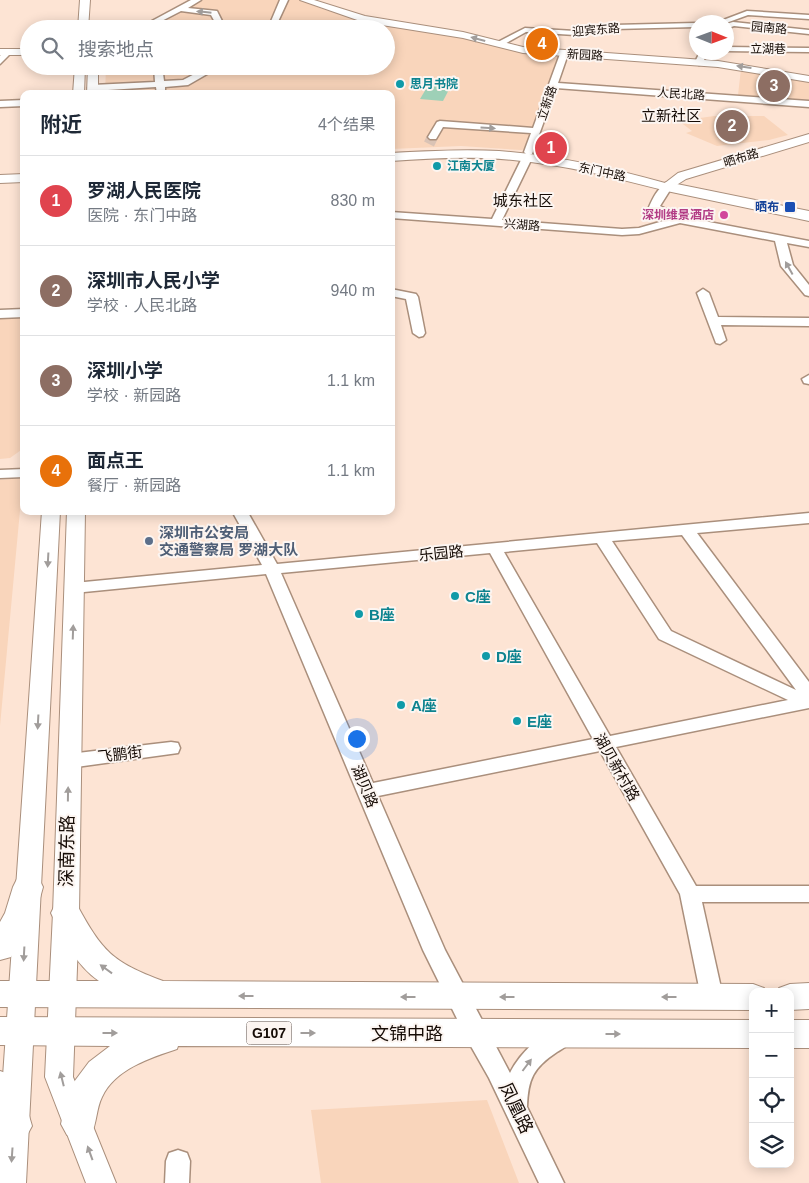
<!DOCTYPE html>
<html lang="zh">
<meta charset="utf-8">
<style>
:root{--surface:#fff;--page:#f6f6f7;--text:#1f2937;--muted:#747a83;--line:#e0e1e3;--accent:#d93025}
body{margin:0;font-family:Helvetica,"Noto Sans SC",sans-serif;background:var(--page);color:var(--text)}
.controls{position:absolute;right:15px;bottom:15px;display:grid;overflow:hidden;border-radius:10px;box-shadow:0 2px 12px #0003}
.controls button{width:45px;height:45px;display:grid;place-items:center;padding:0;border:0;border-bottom:1px solid var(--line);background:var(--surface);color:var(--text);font:25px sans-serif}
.compass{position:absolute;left:689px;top:15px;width:45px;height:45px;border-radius:50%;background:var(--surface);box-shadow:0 2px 12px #0003;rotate:91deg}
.you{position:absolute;left:356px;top:738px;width:18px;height:18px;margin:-12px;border:4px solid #fff;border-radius:50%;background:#1a73e8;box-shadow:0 0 0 8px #1a73e833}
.badge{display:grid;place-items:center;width:32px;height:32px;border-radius:50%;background:var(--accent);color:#fff;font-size:16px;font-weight:700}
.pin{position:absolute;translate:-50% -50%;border:2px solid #fff;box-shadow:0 1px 5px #0006}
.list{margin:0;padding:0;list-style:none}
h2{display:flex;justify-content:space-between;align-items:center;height:65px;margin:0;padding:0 20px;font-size:21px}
h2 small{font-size:16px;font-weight:400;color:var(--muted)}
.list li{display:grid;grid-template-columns:32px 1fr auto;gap:15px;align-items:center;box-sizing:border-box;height:90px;padding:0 20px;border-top:1px solid var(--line)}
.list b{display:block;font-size:19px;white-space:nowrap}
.list p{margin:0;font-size:16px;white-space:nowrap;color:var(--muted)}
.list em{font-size:16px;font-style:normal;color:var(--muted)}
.icon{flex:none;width:28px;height:28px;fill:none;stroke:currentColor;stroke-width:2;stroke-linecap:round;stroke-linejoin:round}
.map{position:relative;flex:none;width:809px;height:1183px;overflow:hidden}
.search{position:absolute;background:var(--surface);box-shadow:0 2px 12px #0003;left:20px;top:20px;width:375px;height:55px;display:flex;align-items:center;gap:12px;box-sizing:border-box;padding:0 18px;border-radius:28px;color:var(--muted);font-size:19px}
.panel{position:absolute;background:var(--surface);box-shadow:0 2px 12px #0003;left:20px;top:90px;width:375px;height:425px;border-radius:10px}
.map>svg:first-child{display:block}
.built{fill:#f9d5bb}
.green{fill:#9ed0b7}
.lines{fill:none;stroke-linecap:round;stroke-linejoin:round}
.minor-tunnel-far1{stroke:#dac3b5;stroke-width:9;stroke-dasharray:9 4.5;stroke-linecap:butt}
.minor-tunnel{stroke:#dac3b5;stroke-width:11;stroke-dasharray:11 5.5;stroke-linecap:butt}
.minor-casing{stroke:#aa8f7c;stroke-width:3}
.major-casing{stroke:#aa8f7c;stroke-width:2}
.highway-casing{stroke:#aa8f7c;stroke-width:2}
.minor{fill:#fff;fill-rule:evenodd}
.major{fill:#fff;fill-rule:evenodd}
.highway{fill:#fff;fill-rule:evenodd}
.oneway{fill:#a19d9b}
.culture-dot{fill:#0f9aa8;stroke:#fcf5f1;stroke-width:2}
.transit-dot{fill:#1a4fb4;stroke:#fcf5f1;stroke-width:2}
.hotel-dot{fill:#d1479c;stroke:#fcf5f1;stroke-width:2}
.service-dot{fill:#5c6f8a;stroke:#fcf5f1;stroke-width:2}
.labels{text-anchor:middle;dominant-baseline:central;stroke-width:4;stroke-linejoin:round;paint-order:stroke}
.far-street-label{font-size:12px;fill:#150b05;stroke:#fcf5f1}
.far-culture-label{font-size:12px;font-weight:bold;fill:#0d838f;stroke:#fcf5f1;text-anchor:start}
.far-transit-label{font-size:12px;font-weight:bold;fill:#164399;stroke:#fcf5f1;text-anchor:end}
.far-hotel-label{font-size:12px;font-weight:bold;fill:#b23c85;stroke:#fcf5f1;text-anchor:end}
.shield{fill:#fcf5f1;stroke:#5a514c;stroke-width:1}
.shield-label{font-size:14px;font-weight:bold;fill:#150b05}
.far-quarter-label{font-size:15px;fill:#150b05;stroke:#fcf5f1}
.service-label{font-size:15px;font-weight:bold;fill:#4e5e75;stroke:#fcf5f1;text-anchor:start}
.street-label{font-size:15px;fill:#150b05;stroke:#fcf5f1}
.culture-label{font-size:15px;font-weight:bold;fill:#0d838f;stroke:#fcf5f1;text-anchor:start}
.near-street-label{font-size:18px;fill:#150b05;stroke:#fcf5f1}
</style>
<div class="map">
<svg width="809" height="1183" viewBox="0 0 809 1183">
<rect width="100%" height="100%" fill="#fde4d4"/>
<path class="built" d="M193,0H302L322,9L380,25L466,38L503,48L558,57L526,149L521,150L461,146L391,149V94H105L106,66H386V29H107V25L152,23Z
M741,69L809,81V100L738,95Z
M714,116H764L788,135L769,140L717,146L686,133L692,131L679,121Z
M24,317V448L10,458L0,459V319Z
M23,478L0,726V480Z
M487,1100L519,1183H321L311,1110Z"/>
<path class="green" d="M432,79L454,80L443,101L420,99Z"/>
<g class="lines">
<path class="minor-tunnel-far1" d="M432,139L433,137"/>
<path class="minor-tunnel" d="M429,144L432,138"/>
<g class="minor-casing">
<path id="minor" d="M191,0H201L188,8L217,11L223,23L269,26L280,0H288L276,26L291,29H208L216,24L211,15L181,11L152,26L95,28L91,26L95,24L150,22Z
M747,11L809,15V19L748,15L726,23L718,22Z
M733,22L809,30V34L734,26L726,29V24Z
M696,23V27L614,29L575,35L526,32L501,46L494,44L525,28L575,31L614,25Z
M726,47L809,48V52L726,51Z
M564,51L568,54L558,83L809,101V107L556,88L532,154H526L524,152L531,133L443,127L436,139H430L428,137L437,122L440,121L533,128L560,54Z
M700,52H708L702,64L699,65L695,62Z
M2,53L9,55L0,64V56Z
M154,66H162L164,81L183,80L210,66H221L188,85L165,87V94H157L156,87L92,91L88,88L92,85L155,82Z
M24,100V106L0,107V101Z
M527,155L532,158L502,220L622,229L639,228L670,219L649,207C653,198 658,187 667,184L672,187L660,206L683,217L809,241V247L787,243L793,265L809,285V296L805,295L781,266L775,241L680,223L639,234L622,235L391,218V212L492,219L522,158Z
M391,289L416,294L418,297L425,333L423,336L419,337L413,333L406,299L391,296Z
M703,289L709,293L718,317L809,318V326L721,325L726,340L720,344L716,343L697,293Z
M24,309V317L0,318V310Z
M809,375V384L804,383L802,379Z
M24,469V477L0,478V470Z
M232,511H247L277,564L809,513V523L697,533L809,682V708L616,747L696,886H809V902H702L723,997L720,1003L712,1006L704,1003L701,997L680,894L600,751L378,796L445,950L510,1073C519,1054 549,1022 571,1030L574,1037C570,1045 565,1047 557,1052C533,1068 528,1079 527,1107L564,1183H539L489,1078L468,1041L423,950L266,574L74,593L68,591L66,588L68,585L74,583L262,565ZM682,535L796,690L671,631L612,541ZM597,543L659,639L788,700L610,736L504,552ZM490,553L593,739L373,783L281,573Z
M171,742L178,743L180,748L178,753L69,768L62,766L60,761L62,756L69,754Z
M178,1150L187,1153L190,1161L189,1183H165L166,1161L169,1153Z"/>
</g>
<g class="major-casing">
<path id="major" d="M80,0H90L88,29H78Z
M300,0H314L365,16L463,32L523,47L718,61L809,76V82L718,67L523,53L463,38L363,22Z
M0,49H29V55H0Z
M75,66H85L84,94H73Z
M88,66H98V94H87Z
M809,134V142L686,179L667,191C616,178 566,165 513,160C473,156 432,158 391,161V153C427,151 463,149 499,151C555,155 611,168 665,183L678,173Z
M24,174V182L0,183V175Z
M42,511H60L26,1183H0V1120Z
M67,511H85L79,913L73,1077L116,1183H86L45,1077L53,913Z"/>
</g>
<g class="highway-casing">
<path id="highway" d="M667,182L809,211V221L662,190L659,187L662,184Z
M28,876L39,879L43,887L35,916L11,957L0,960V922L5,913L13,887L17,879Z
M66,901L77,905C102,951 112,962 163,981L753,984L764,988L767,992H753V1010L0,1007V981H99C75,964 63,939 51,913L55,905Z
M809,983V1009L790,1010V992H776L779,988L790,984Z
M0,1017L753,1020V1048L178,1046L177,1049C150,1058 115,1069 102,1097C96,1109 97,1123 91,1135L79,1140L67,1135L61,1124L66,1100L74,1082L89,1062L110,1046L0,1045Z
M790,1020H809V1048H790Z
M0,1071L12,1075L25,1102L32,1126L26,1137L14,1142L2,1137L0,1134Z"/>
</g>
<use href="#minor" class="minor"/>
<use href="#major" class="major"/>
<use href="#highway" class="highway"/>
</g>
<defs><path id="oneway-solid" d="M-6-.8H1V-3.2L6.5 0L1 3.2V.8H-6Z" transform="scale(1.25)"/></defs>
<g class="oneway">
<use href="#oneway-solid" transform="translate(204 12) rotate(-174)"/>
<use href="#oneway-solid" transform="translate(478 39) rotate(-165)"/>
<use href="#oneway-solid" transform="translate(744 67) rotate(-172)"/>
<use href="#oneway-solid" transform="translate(488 128) rotate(4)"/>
<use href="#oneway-solid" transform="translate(789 268) rotate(-119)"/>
<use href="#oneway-solid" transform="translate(48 560) rotate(93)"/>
<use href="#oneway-solid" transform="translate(73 632) rotate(-88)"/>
<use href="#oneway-solid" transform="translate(38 722) rotate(93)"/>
<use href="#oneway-solid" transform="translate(68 794) rotate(-89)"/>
<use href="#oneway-solid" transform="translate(24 954) rotate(93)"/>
<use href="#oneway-solid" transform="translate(106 969) rotate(-144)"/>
<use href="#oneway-solid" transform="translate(246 996) rotate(-180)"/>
<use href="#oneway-solid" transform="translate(408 997) rotate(-180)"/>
<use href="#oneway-solid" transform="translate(507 997) rotate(180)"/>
<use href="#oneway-solid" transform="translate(669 997) rotate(-180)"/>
<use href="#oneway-solid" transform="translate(110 1033)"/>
<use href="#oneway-solid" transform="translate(308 1033)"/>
<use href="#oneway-solid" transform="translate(613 1034)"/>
<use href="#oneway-solid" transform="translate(527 1065) rotate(-53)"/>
<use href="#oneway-solid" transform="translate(62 1079) rotate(-104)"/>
<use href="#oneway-solid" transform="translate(90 1153) rotate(-110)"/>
<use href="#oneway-solid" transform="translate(12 1155) rotate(94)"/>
</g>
<g class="culture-dot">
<circle cx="400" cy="84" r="5"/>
<circle cx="437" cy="166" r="5"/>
<circle cx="455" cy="596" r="5"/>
<circle cx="359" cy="614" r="5"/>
<circle cx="486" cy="656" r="5"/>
<circle cx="401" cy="705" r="5"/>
<circle cx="517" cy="721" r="5"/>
</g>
<rect class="transit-dot" x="784" y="201" width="12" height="12" rx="2.5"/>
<circle class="hotel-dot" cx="724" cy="215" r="5"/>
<circle class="service-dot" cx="149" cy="541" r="5"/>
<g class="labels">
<g class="far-street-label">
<text transform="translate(769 28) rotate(5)">园南路</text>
<text transform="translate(596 30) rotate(-5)">迎宾东路</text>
<text x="768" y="49">立湖巷</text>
<text transform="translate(585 55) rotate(3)">新园路</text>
<text transform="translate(681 94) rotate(4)">人民北路</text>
<text transform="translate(547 103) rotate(-71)">立新路</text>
<text transform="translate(741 158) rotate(-17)">晒布路</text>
<text transform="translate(602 172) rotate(12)">东门中路</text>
<text transform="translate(522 225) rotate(4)">兴湖路</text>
</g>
<g class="far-culture-label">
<text x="410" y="84">思月书院</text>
<text x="447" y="166">江南大厦</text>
</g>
<g class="far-transit-label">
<text x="779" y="207">晒布</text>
</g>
<g class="far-hotel-label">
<text x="714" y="215">深圳维景酒店</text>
</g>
<rect class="shield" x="246.5" y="1021.5" width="45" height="23" rx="4"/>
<g class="shield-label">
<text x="269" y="1033">G107</text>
</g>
<g class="far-quarter-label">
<text x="671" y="115">立新社区</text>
<text x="523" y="200">城东社区</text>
</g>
<g class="service-label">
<text x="159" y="532">深圳市公安局<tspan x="159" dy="17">交通警察局 罗湖大队</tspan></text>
</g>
<g class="street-label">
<text transform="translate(441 553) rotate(-6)">乐园路</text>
<text transform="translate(120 754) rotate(-7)">飞鹏街</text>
<text transform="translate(617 767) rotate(60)">湖贝新村路</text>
<text transform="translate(365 786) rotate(67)">湖贝路</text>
</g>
<g class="culture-label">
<text x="465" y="596">C座</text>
<text x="369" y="614">B座</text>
<text x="496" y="656">D座</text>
<text x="411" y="705">A座</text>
<text x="527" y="721">E座</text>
</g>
<g class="near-street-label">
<text transform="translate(67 851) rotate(-89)">深南东路</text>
<text x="407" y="1034">文锦中路</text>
<text transform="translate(516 1108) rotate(64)">凤凰路</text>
</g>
</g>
</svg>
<div class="controls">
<button>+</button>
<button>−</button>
<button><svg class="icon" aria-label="locate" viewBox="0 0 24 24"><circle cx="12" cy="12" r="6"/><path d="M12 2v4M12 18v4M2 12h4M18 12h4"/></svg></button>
<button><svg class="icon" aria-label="layers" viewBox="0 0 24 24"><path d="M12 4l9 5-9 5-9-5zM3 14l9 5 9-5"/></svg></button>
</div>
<svg class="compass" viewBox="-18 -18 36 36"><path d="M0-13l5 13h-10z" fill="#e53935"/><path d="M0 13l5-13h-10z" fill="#747a83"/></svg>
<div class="you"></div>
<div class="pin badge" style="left:551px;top:148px;background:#e0444e">1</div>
<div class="pin badge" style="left:732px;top:126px;background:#8d6e63">2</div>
<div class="pin badge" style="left:774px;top:86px;background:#8d6e63">3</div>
<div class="pin badge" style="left:542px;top:44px;background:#e8710a">4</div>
<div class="search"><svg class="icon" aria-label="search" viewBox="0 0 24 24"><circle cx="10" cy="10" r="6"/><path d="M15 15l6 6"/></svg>搜索地点</div>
<section class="panel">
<h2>附近<small>4个结果</small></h2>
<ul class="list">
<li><span class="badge" style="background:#e0444e">1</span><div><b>罗湖人民医院</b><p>医院 · 东门中路</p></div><em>830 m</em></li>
<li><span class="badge" style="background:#8d6e63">2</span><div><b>深圳市人民小学</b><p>学校 · 人民北路</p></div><em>940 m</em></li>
<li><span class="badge" style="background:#8d6e63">3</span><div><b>深圳小学</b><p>学校 · 新园路</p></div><em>1.1 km</em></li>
<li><span class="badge" style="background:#e8710a">4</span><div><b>面点王</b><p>餐厅 · 新园路</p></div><em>1.1 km</em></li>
</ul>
</section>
</div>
